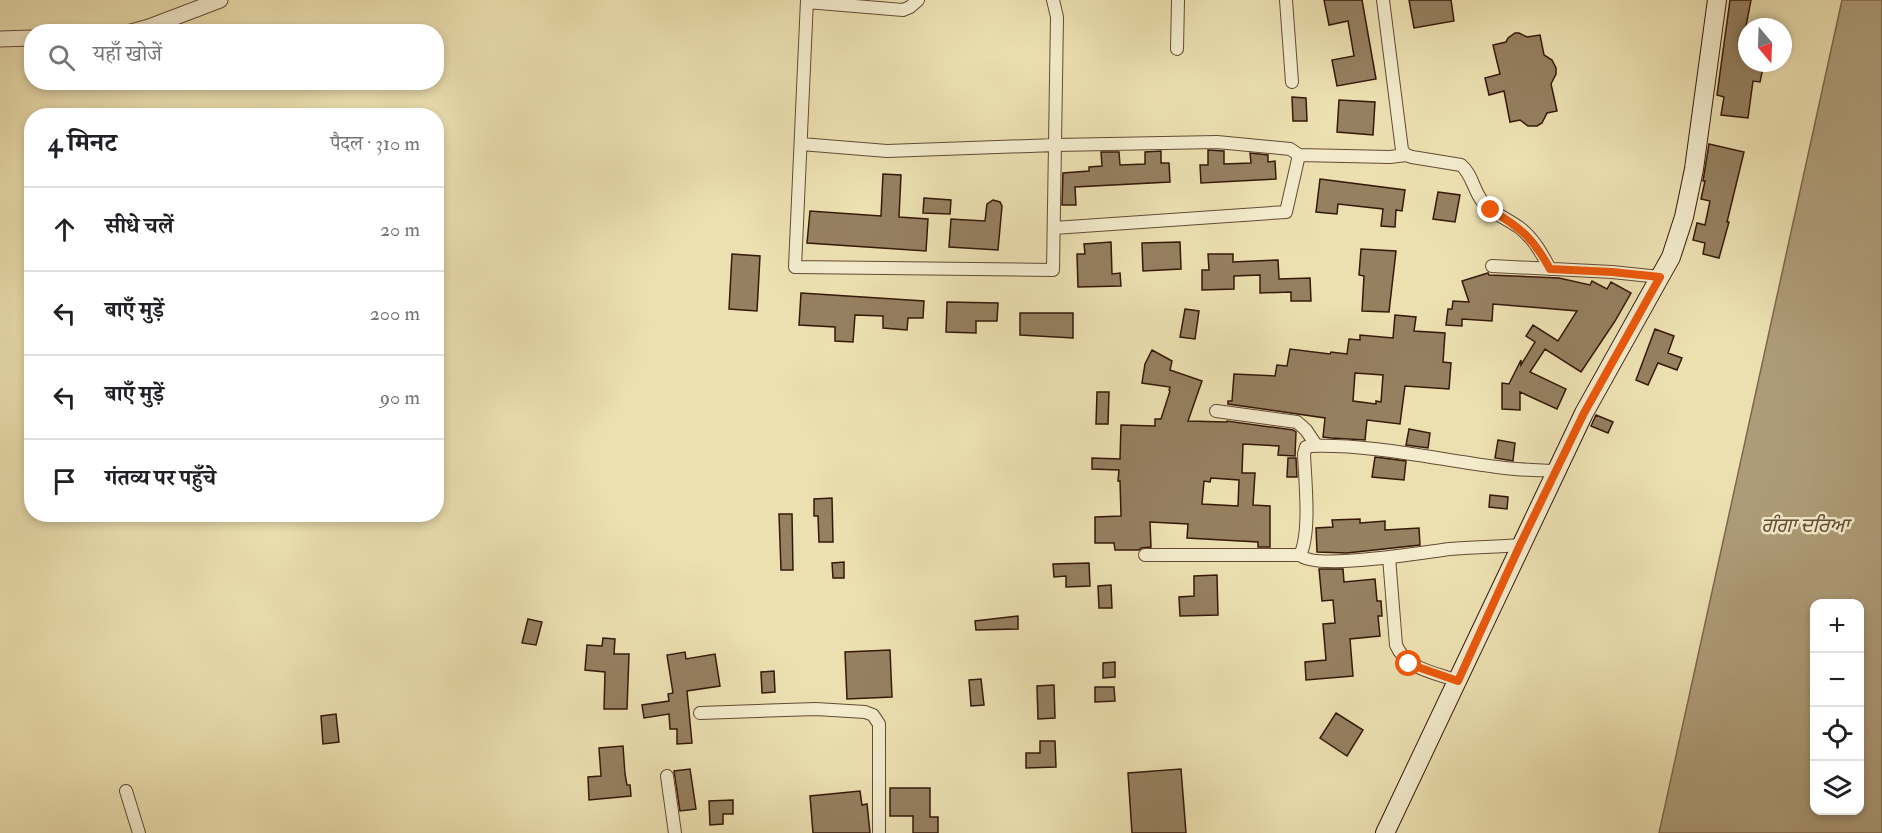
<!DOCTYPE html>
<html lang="hi">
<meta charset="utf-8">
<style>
:root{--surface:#fff;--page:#f2f2f2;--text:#202124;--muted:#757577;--line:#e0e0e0}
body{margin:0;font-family:"IM FELL Double Pica","Noto Serif Devanagari","Noto Sans Gurmukhi",serif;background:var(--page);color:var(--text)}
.controls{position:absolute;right:18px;bottom:18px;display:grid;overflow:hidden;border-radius:12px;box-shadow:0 3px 9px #0003}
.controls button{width:54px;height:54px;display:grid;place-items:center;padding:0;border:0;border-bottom:2px solid var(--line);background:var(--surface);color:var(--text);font:30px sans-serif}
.compass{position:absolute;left:1738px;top:18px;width:54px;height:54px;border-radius:50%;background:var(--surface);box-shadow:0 3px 9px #0003;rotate:161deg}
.stop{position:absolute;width:18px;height:18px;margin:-14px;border:4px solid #ea580c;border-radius:50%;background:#fff}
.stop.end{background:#ea580c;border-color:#fff;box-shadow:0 2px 6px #0008}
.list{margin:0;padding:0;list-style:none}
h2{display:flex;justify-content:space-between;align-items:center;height:78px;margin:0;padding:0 24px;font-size:26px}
h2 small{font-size:20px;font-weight:400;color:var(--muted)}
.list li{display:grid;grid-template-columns:39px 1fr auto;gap:18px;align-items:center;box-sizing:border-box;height:84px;padding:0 24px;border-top:2px solid var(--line)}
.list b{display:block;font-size:22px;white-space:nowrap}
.list em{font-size:20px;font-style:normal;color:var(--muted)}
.icon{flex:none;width:33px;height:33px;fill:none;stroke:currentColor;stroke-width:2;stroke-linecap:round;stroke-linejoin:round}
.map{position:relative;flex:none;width:1882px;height:833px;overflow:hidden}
.search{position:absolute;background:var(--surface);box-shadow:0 3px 9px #0003;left:24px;top:24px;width:420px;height:66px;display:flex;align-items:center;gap:15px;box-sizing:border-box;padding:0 21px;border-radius:24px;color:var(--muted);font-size:22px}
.panel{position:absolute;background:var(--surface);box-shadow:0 3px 9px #0003;left:24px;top:108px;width:420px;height:414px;border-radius:24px}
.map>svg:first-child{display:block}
.water{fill:#ae9c78;stroke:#7e674c;stroke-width:1.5;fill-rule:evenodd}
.building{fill:#958060;stroke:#361809;stroke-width:1.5;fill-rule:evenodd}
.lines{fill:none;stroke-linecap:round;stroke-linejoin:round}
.minor-casing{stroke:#644a33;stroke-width:14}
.tertiary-casing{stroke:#644a33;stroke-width:17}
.secondary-casing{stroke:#361809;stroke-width:20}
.minor{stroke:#f3ebcc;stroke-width:12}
.tertiary{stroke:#f3ebcc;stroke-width:15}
.secondary{stroke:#f3ebcc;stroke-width:18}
.route{stroke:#ea580c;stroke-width:8}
.labels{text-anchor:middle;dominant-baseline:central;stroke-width:5;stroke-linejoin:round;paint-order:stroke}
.water-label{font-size:20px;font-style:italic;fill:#664d35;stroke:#f3ebcc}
</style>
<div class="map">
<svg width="1882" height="833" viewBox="0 0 1882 833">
<rect width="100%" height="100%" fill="#ece0b1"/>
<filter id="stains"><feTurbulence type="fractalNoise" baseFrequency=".00333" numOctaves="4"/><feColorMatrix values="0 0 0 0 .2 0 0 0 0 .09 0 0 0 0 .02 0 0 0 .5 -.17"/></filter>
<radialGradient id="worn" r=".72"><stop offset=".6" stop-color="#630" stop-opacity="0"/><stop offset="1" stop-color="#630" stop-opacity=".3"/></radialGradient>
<path class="water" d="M1842,0H1882V833H1659ZM1814,604H1860V810H1814Z"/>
<path class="building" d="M1324,0H1362L1376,79L1337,86L1332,60L1354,56L1348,21L1329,25Z
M1409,0H1451L1454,21L1414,28Z
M1730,0H1751L1746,26L1747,63H1764L1760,82L1753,81L1748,118L1721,115L1724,97L1717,95Z
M1515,33H1519L1527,37L1540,35L1544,55L1552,60L1556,68V74L1551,84L1557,111L1547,113L1542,123L1537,126H1528L1520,120L1510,122L1504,91L1489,95L1485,78L1500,74L1493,45L1506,42L1508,38Z
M1292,97L1306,98L1307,121H1293Z
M1339,100L1375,102L1373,135L1337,132Z
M1709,144L1744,152L1727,222H1729L1719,258L1703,254L1705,243L1693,240L1697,223L1705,225L1710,201L1701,199L1705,181H1703Z
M1208,150L1224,151V164L1251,163L1250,153L1268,155V162L1275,161L1276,179L1201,183L1200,165H1208Z
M1161,151V163H1169L1170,182L1075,187L1076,205H1062L1063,173L1089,171V167L1102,166L1101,152H1119L1120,165L1145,164V152Z
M883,174L901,175L899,217L928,219L926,251L807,243L810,211L881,216Z
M1320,179L1405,190L1402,211L1396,210L1395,227L1381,226L1383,209L1338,204L1337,214L1316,212Z
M1438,192L1460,195L1455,222L1433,219Z
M924,198L951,200L950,214L923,213Z
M993,200L1000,202L1002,206L998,250L949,247L951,219L985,221L987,204Z
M1111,242L1112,274L1120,273L1121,286L1078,287L1077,254H1085L1084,244Z
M1180,242L1181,269L1143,271L1142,243Z
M1361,249L1396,251L1389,312L1362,311L1364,276L1359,275Z
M732,254L760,256L757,311L729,309Z
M1208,254H1233V262L1278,260L1279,279L1310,278L1311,301H1291V292L1260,293V275L1234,276V289L1202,290V270H1209Z
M1488,273L1489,275L1559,278L1590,285L1592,281L1607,289L1611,282L1631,293L1615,321L1581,372L1545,349L1530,372L1566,389L1557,409L1520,392V410L1502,409V383L1509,384L1521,360V365L1535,342L1526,336L1533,325L1558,341L1577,311L1493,304L1492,321L1462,319V326L1446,325L1448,309H1452L1453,301L1469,302L1462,281Z
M801,293L924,301L923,318H908L907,330L883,328V316L855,315L853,342L835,341V327L799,325Z
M947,302L998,303L997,321H976V333L946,332Z
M1185,309L1199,311L1195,339L1180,337Z
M1020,313H1073V338L1020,335Z
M1395,315L1416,317L1414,331L1445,333L1443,362L1451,363L1449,389L1405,386L1400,424L1367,420L1365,440L1331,438L1323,437L1325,418L1228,404V401H1232L1234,374L1275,376L1277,365L1287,366L1290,349L1330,354L1331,352L1347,354L1349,339L1360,340V335L1393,338ZM1355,373L1383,375L1381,402L1376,401V404L1353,401Z
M1655,329L1674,336L1668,353L1682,358L1677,370L1658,363L1648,385L1636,380Z
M1152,350L1172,361L1170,370L1202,381L1188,421L1227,422V421L1293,430L1296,432L1295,456L1278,455L1279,446L1243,444L1242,473H1255L1253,505L1270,506V547H1258V542L1187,538L1188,524L1150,522L1151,547L1141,548L1139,550H1115L1114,543H1095V517L1121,516L1120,481H1118L1119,470L1092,469V458L1120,459L1121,425L1155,426V419H1161L1170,391L1169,390L1170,387L1142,383L1145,364ZM1211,478L1239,480L1238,506L1202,504L1204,481L1210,482Z
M1097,392H1109L1108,424H1096Z
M1596,415L1613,422L1608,433L1591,426Z
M1409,429L1430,433L1428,448L1406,445Z
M1498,440L1515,443L1513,461L1495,458Z
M1375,457L1406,461L1404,480L1372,477Z
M1288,458H1296L1297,477H1287Z
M1490,495L1508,497L1507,509L1489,507Z
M832,498L833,542H819L818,516H814V499Z
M779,514H792L793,570H781Z
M1360,519V523L1385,521V530L1419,528L1420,545L1347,553L1317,552L1316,528L1333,527L1332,520Z
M844,562V578H833L832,563Z
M1089,563L1090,586L1066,587V576L1054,577L1053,564Z
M1319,569H1343L1344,582L1375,579L1377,601H1381L1382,616H1378L1380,636L1350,639L1353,676L1306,680L1305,662L1326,660L1323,624L1335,623L1333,600L1322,601Z
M1217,575L1218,615L1180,616L1179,597L1194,596V576Z
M1111,585L1112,608H1099L1098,586Z
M1018,616V629L976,630L975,621Z
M528,619L542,622L536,645L522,643Z
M603,638L615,639L614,654H629L627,709H604L605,672L585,670L587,645L602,646Z
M890,650L892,697L847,699L845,652Z
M685,652L686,659L715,654L720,686L687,691L692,743L677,744V729H670L669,714L644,718L642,705L669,701L668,694L673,693L667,655Z
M1115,662V677L1103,678V663Z
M774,671L775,692L762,693L761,672Z
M981,679L984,705L971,706L969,680Z
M1054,685L1055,718L1038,719L1037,686Z
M1095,687H1114L1115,701L1095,702Z
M1336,713L1363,730L1347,756L1320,738Z
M336,714L339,742L323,744L321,716Z
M1040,741H1055L1056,767L1026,768V753H1040Z
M623,746L625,774L627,785H630L631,796L589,800L588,777L601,776L599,748Z
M690,769L696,809L680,811L674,771Z
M1181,769L1186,833H1132L1128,773Z
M890,788H930V817H938V833H913V816H890Z
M860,791L862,805L867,804L870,833H813L810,796Z
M733,800V814H723V824L710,825L709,801Z"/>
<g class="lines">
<g class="minor-casing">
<path id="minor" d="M807,0L795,267L1053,270L1057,17L1053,0
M1286,0L1292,82
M1383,0L1402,150L1406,155L1412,157L1461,165C1472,174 1473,189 1482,201C1491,213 1508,219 1520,228C1534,239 1542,254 1550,269
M807,2L903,10L910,7L918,0
M1177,49L1178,0
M801,144L887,151L1055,145L1217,142L1290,149L1299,155L1390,157L1406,155
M1054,228L1286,212L1299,155
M1492,266L1612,272L1660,277
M1216,411L1297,422L1306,430L1316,445
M1145,555H1300C1311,533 1305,480 1304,454L1306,447L1310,446C1373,444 1435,459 1497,467C1517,470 1537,470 1557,471
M1300,555C1315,571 1425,552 1450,549C1473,547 1497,547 1520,545
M1389,557L1396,645C1406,669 1436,673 1458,681
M700,713L816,709L865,712L873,715L879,724V833
M667,776L675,833
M126,791L139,833"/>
</g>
<g class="tertiary-casing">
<path id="tertiary" d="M131,32L149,27L220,0
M0,39L32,38"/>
</g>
<g class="secondary-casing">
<path id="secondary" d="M1385,833L1584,413L1671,257L1684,217L1694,169L1717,0"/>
</g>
<use href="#minor" class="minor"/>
<use href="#tertiary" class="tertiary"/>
<use href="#secondary" class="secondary"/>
</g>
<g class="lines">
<path class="route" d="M1409,664L1458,681L1520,545L1584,413L1660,277L1612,272L1550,269C1533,238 1521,228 1491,210"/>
</g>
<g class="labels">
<g class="water-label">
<text x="1805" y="525">ਗੰਗਾ ਦਰਿਆ</text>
</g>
</g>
<rect width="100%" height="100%" filter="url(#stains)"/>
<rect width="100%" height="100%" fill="url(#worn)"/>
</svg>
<div class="controls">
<button>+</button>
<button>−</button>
<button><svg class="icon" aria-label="locate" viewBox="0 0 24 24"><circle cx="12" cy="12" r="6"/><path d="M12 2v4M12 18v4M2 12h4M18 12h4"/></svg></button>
<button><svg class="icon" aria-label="layers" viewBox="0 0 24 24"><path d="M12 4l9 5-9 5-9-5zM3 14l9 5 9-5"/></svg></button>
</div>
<svg class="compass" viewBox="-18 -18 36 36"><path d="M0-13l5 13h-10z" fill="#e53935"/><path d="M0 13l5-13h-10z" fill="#757577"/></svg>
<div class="stop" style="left:1409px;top:664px"></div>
<div class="stop end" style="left:1491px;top:210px"></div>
<div class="search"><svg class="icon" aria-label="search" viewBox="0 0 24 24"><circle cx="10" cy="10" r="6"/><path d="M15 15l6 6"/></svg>यहाँ खोजें</div>
<section class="panel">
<h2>4 मिनट<small>पैदल · 310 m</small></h2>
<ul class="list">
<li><svg class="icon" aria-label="ahead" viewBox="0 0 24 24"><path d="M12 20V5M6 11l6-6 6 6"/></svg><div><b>सीधे चलें</b></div><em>20 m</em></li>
<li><svg class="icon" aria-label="left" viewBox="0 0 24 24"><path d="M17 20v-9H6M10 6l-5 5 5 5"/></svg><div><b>बाएँ मुड़ें</b></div><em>200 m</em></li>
<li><svg class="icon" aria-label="left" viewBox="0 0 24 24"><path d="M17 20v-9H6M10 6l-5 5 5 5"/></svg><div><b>बाएँ मुड़ें</b></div><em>90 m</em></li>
<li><svg class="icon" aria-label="arrive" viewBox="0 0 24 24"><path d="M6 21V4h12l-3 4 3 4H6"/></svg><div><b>गंतव्य पर पहुँचे</b></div></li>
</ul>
</section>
</div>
